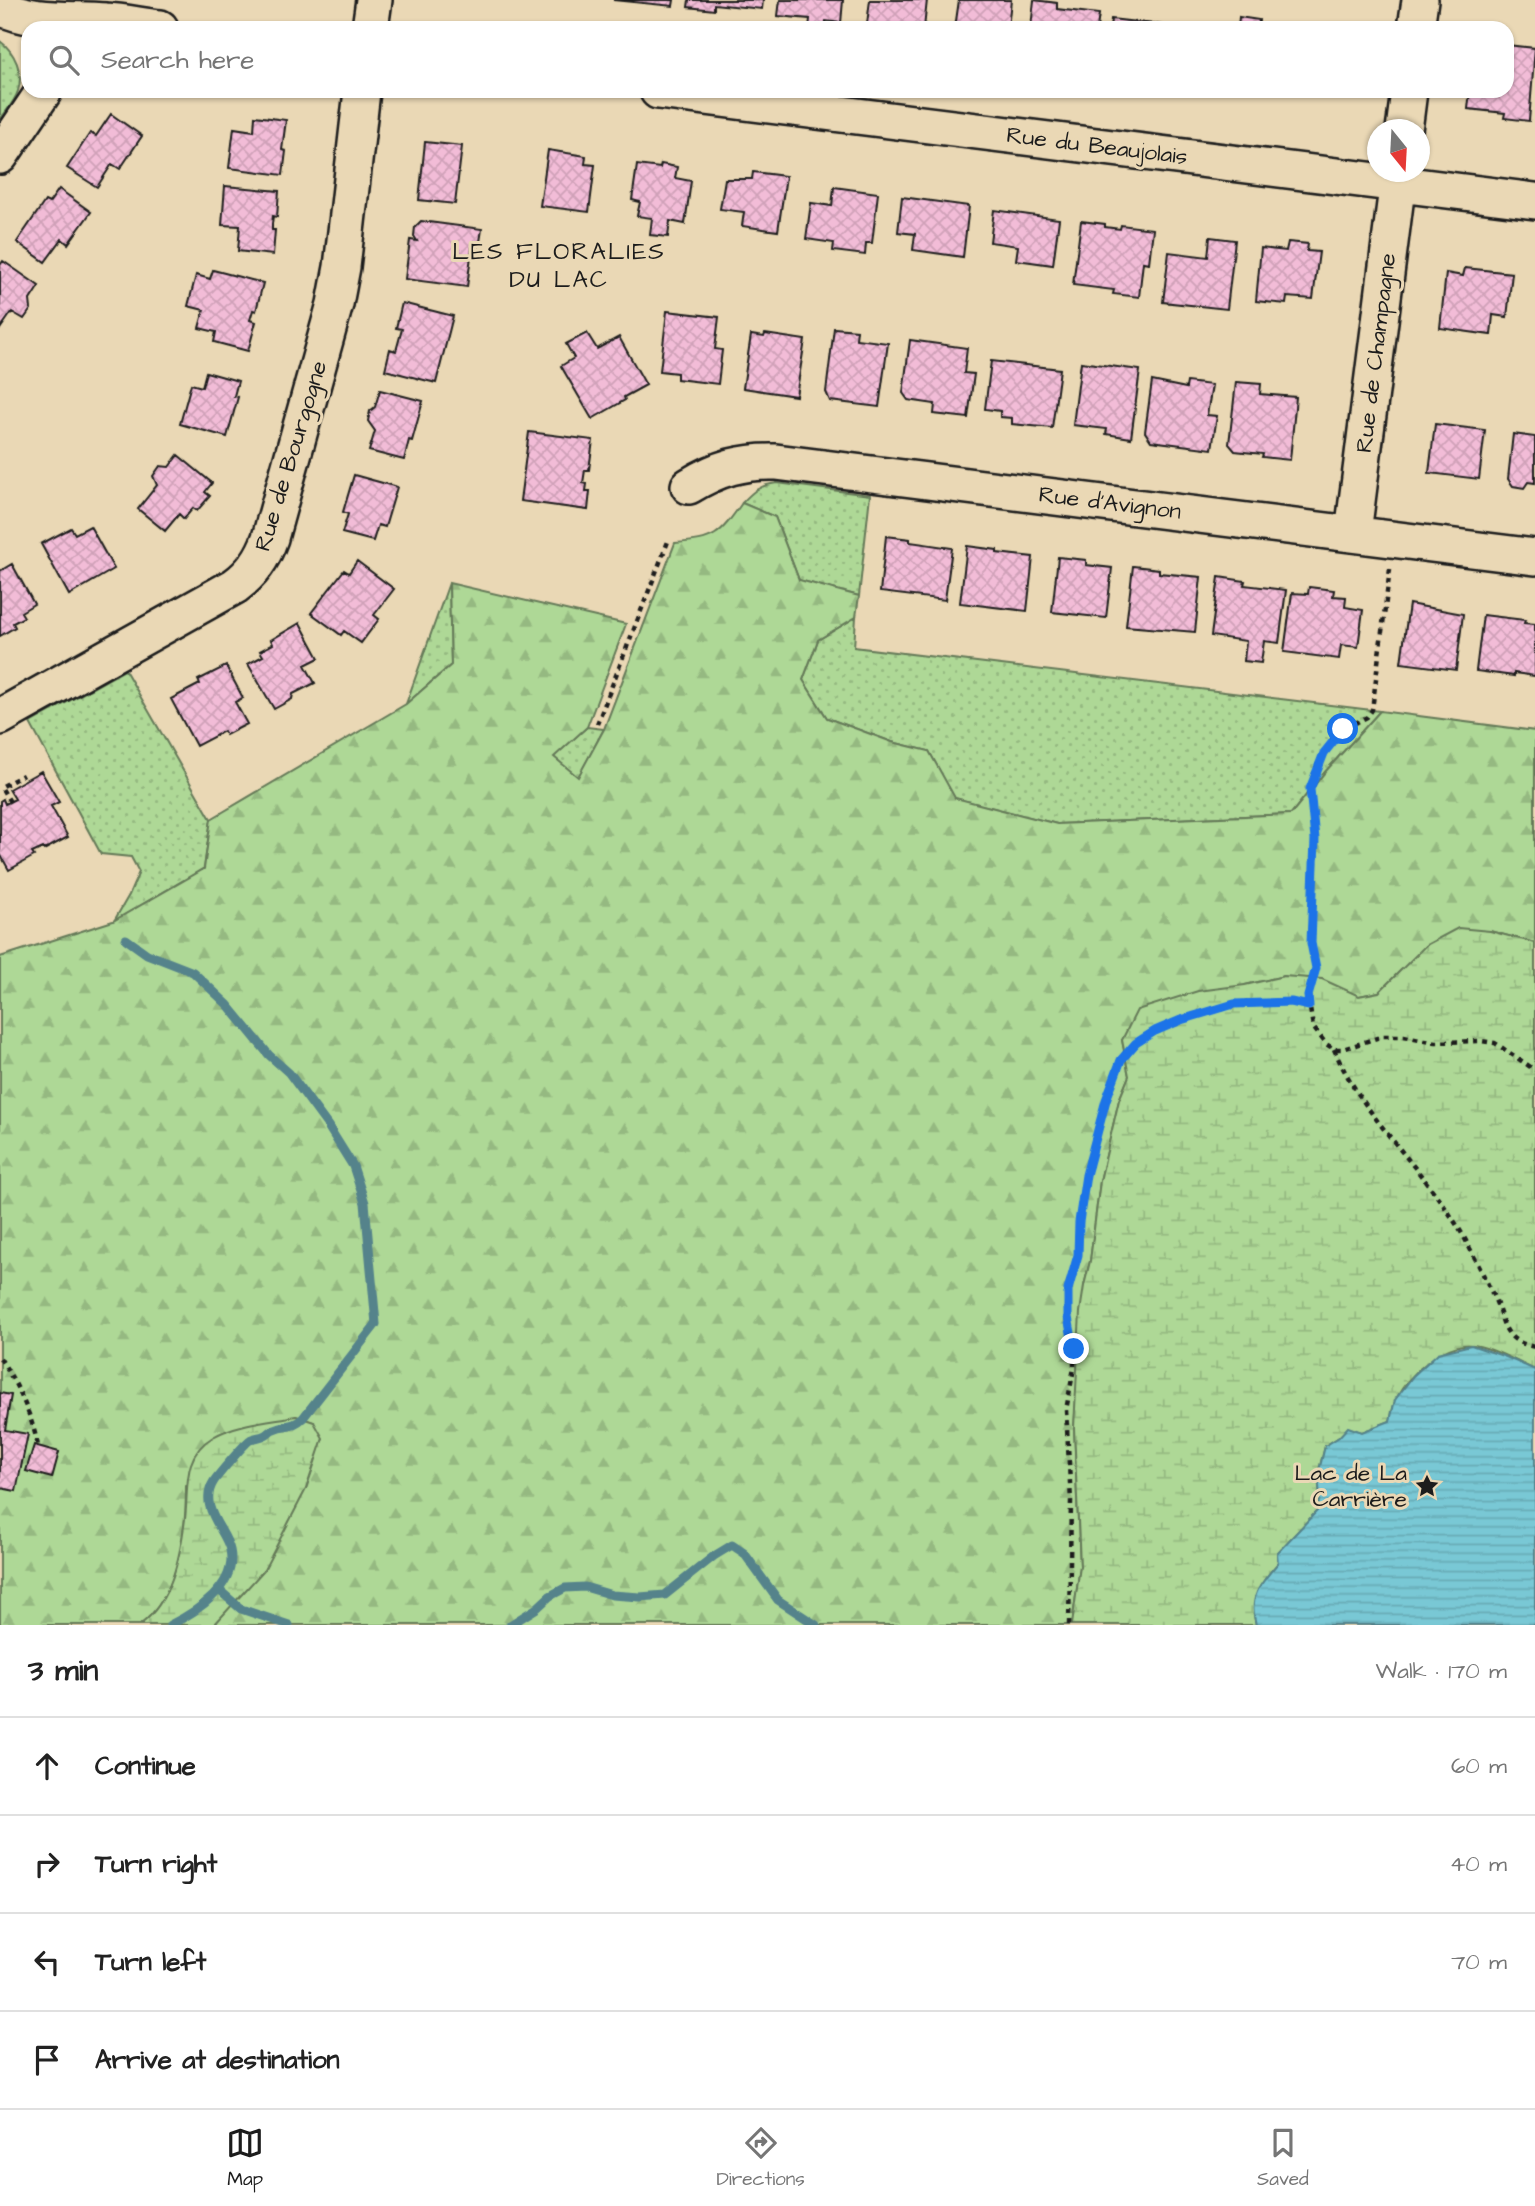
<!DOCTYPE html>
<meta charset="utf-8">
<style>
:root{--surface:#fff;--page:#f2f2f2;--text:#222;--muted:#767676;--line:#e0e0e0;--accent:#1c1c1c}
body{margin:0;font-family:"Architects Daughter",sans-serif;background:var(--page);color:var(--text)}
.compass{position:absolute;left:1367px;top:119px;width:63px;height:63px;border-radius:50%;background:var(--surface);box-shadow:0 2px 5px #0004;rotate:162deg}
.stop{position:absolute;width:21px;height:21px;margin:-16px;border:5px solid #1a73e8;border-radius:50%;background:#fff}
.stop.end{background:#1a73e8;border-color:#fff;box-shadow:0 2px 7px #0008}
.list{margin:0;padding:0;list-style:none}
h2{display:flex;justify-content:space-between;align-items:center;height:91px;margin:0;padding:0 28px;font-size:30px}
h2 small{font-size:23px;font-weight:400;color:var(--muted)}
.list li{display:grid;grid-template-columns:46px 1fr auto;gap:21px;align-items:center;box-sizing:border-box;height:98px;padding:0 28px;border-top:2px solid var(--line)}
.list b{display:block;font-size:26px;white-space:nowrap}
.list em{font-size:23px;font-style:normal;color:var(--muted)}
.icon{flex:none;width:38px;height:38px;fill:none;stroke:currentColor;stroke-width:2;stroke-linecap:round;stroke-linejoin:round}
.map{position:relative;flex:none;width:1535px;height:1625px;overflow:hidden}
.search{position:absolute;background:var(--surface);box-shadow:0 2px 5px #0004;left:21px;right:21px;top:21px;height:77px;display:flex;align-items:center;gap:18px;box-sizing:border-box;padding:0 24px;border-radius:21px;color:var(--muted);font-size:26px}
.sheet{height:483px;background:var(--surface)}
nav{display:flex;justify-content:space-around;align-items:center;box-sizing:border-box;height:98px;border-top:2px solid var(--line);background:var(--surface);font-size:19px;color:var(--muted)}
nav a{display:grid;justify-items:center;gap:4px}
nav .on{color:var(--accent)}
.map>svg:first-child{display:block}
.grass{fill:url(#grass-dots);stroke:#657a59;stroke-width:2}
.forest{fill:url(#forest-firs);stroke:#657a59;stroke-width:2}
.wetland{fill:url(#wetland-marsh);stroke:#657a59;stroke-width:2}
.water{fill:url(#water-rules);stroke:#54838b;stroke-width:2}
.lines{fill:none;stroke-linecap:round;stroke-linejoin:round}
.stream{stroke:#54838b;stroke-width:9}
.building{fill:url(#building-cross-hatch);stroke:#1c1c1c;stroke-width:2}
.minor-casing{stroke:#1c1c1c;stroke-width:40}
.path{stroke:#1c1c1c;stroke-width:4.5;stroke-dasharray:5 5;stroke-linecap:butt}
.minor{stroke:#ead8b5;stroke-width:35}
.route{stroke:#1a73e8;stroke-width:9}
.labels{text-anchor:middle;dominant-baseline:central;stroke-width:6;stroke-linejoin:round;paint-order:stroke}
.street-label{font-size:23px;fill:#1c1c1c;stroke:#ead8b5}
.poi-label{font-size:23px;fill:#1c1c1c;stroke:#ead8b5;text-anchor:end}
.neighbourhood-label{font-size:24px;letter-spacing:2px;fill:#1c1c1c;stroke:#ead8b5}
</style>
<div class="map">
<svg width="1535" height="1625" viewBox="0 0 1535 1625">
<defs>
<pattern id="grass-dots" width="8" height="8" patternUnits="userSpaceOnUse" patternTransform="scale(1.75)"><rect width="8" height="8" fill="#aed896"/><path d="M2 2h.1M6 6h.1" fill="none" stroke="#95b981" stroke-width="1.8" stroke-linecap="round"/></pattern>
<pattern id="forest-firs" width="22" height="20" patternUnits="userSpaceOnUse" patternTransform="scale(1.75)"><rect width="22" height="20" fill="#aed896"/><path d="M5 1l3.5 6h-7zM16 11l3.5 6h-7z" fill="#95b981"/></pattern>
<pattern id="wetland-marsh" width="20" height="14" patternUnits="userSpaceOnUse" patternTransform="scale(1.75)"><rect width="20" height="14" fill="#aed896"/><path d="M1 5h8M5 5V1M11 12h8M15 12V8" fill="none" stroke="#95b981"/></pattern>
<pattern id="water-rules" width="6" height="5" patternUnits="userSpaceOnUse" patternTransform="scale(1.75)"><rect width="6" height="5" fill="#79c8d5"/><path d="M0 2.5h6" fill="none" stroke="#68abb6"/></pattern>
<pattern id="building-cross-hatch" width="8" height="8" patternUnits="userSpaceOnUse" patternTransform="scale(1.75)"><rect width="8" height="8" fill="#f2bcd7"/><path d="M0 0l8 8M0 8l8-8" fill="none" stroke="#cfa1b8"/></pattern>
</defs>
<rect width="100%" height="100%" fill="#ead8b5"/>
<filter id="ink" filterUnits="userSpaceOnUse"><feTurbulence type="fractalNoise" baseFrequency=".0143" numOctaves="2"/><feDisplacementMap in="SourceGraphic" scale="14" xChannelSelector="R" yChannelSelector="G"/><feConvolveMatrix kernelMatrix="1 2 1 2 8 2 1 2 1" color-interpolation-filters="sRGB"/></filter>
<g filter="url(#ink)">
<path class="grass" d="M0,41C15,52 24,73 18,91C15,101 6,111 0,120Z
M777,483L870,495L859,596L799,580L775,517L742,503C753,491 760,485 777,483Z
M449,583L451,665L406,704Z
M856,617L854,647L1380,711L1325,772L1291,814L1057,824L954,798L929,751L892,742L827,718L803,680L818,640Z
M125,670L211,819L204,868L114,921L129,895L139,872L131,857L101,854L30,723Z
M587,727L604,729L578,778L553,757Z"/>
<path class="forest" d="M742,503L775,517L799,580L859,596L856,617L818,640L803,680L827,718L892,742L929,751L955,798L1057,824L1291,814L1325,772L1380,711L1535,731V943L1490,931L1401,970L1379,992L1359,996L1284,976L1245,985L1122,1040L1129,1076L1119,1100L1100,1181L1090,1261L1084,1286L1074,1428L1080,1566L1072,1625H214L231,1605L314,1422L296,1416L186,1486C186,1533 180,1594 140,1625H0V957L113,921L204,869L211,819L406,704L451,665L449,583L626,624L587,727L554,757L578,777L604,729L675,543C715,540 719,536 742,503Z"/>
<path class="wetland" d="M1458,928L1490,931L1535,943V1370C1516,1361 1495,1349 1474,1345C1444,1341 1408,1375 1396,1399C1393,1405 1392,1414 1390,1421L1362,1432L1348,1428L1339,1437L1325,1446L1318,1474L1320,1497L1317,1511L1277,1553L1278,1563C1261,1582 1249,1599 1256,1625H1072L1080,1566L1074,1428L1080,1312L1084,1286L1090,1261L1100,1181L1119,1100L1129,1076L1122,1040L1137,1010L1198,991L1245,985L1284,976L1322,979L1359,996L1379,992L1426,945Z
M296,1416L314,1422L323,1438L306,1489L264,1570L214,1625H140C172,1601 180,1557 185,1519C189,1489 181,1456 213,1437C237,1423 269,1421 296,1416Z"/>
<path class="water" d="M1471,1345L1506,1357L1535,1370V1625H1256C1248,1597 1260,1584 1278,1563L1277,1553L1317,1511L1320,1497L1318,1475L1325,1446L1339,1437L1348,1427L1362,1432L1390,1421L1395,1400L1413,1376L1438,1353Z"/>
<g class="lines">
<path class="stream" d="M126,939L147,954L193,972L228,1005L269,1055L289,1073L328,1126L353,1166L365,1203L376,1324L303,1418C291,1429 286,1423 274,1429C270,1430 268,1434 265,1435C260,1438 254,1437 250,1440C245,1443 218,1475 214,1481C197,1507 226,1530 230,1550C238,1586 196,1612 170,1625
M219,1590L241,1609L289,1625
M510,1625L537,1608L550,1596L565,1588L585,1587L612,1595L640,1597L665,1595L714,1556L732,1545L744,1553L778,1600L816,1625"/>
</g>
<path class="building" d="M613,0H674L673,6Z
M689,0H763L762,9L714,4V10L688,7Z
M780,0H843L841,23L826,21L825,28H809L810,19L778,16Z
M870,0H927L924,28H885L886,26L867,24Z
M959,0H1011L1008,28H955Z
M1034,0L1057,3V9L1099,14L1097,28H1031Z
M1239,17L1259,20L1258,28H1227V26L1238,27Z
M1111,19L1162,25V28H1110Z
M1507,45L1535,48L1529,121L1504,118L1505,113L1468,109L1470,91H1507Z
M111,114L142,136L120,169L112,164L97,187L67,168L90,133L96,136Z
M255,116L286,120L282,150L286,151L283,175L229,168L234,128L254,131Z
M425,142L462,146L455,204L419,200Z
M548,150L586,156L585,164L595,165L589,212L540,206Z
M661,164L677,167L675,178L691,181L685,224L670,221L668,237L650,235L652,218L637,216L640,202L632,200L637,165L660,168Z
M753,172L786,176L778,231L742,226L744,212L720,209L725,179H752Z
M225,186L279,191L277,217L273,216L272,224V230H275L273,255L238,251L240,226L222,225Z
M834,187L878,193L872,243H866L865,255L833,251L834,243L806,239L811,203L832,206Z
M59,189L91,212L68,244L62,239L45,262L17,242L45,201L49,203Z
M902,197L969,206L963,257L913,250L915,234L898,232Z
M994,210L1059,219L1053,265L1016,260L1018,246L990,242Z
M421,221L482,229L479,248H472L467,287L405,279L410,240L417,241L414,236L415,227Z
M1081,221L1105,224V227L1120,229L1121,225L1153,229L1149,263L1143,262L1139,297L1113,294L1114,290L1073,285Z
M1210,237L1235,240L1227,309L1163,302L1169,252L1208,257Z
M1288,242L1308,244L1307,251L1319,252L1313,299L1287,297L1286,304L1256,301L1261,248L1286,251Z
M3,261L39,286L30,300L31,309L24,319L12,312L0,329V265Z
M1465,268L1512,273L1507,317L1493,315L1491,335L1440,328L1446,273L1463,276Z
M213,270L263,283L256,311L253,310L250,320L256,322L248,351L214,342L216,332L199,328L204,310L188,306L196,275L210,279Z
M402,303L453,316L436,383L385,370L390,349L396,351L402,329L396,328Z
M667,311L719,317L715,349L722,350L718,384L677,379V373L660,371Z
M834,328L857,330L856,339L888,343L879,407L830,401L826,392Z
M587,333L597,349L619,337L646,385L624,397L625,400L592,419L561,366L574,358L566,344Z
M765,334L805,340L796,396L743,388L751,335L764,337Z
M910,340L967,348L964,373L974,374L968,418L934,414L935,404L908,400L903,393Z
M991,361L1060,369L1052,428L1012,424V418L1000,417V411L985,409Z
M1081,362L1140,370L1131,438L1106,434L1107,429L1073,425Z
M206,372L238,381L234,396L238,397L227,437L180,424L191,384L202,387Z
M1152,381L1186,388L1187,382L1212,385L1207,415L1217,416L1212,449L1151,441L1145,432Z
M1236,382L1261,384L1260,394L1296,397L1290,460L1262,457L1263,454L1235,451L1229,444Z
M380,390L423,401L412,441L409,440L404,460L369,451L375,431L368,421L370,411L375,407Z
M1435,424L1485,430L1479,479L1429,473Z
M529,432L593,440L589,470H585L583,483L587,484L586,491H590L588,510L520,501Z
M1513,434L1535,437V483L1528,482L1524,488L1513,486L1508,479Z
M178,455L212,483L205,492L210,496L197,511L193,508L184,519L179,514L165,531L138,509L157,485L153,476L160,466L169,467Z
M354,475L397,487L385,527L378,525L373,541L342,533L348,514L343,512Z
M90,526L114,569L69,595L41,544L71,528L75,534Z
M886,536L910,539V542L952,548L945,600L880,592Z
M967,546L997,550V553L1033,557L1027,611L960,603Z
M1058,557L1086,560V565L1112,568L1106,618L1052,612Z
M357,561L394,589L374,615L379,619L361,643L344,631L341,635L311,613L344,570L349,573Z
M12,564L34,604L21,612L24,617L13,623L15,627L0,636V571Z
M1133,566L1159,569V573L1201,577L1195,632L1126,626Z
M1219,577L1245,581L1244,585L1286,590L1279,643L1264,641L1261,663L1244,661L1246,641L1211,636Z
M1309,587L1334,590L1333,596L1346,597L1345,607L1363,610L1358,647L1341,645L1339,659L1284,652L1292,593L1308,594Z
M1409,604L1463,614L1456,670L1401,663Z
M1483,615L1525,620L1524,623L1535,624V676L1514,673V676L1476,671Z
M300,623L319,658L305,665L315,683L293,694L292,699L274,709L248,664L263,656L260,651L273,644L271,640Z
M226,666L243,698L235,702L247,724L226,735L224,731L196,746L171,699L200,684L198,680Z
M41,771L59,802L51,806L68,837L44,850L43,848L32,853L34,856L9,870L0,854V801L3,799L5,804L15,799L9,789Z
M0,1393L11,1395L5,1430L28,1434L16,1491L0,1488Z
M34,1445L59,1452L52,1478L26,1471Z"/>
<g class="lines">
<g class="minor-casing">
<path id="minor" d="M0,7C33,23 70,18 106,21C124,22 142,26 160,28
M370,28L374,0
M1416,28L1420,0
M658,91L1535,201
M1404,130L1409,91
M0,156L44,91
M689,486C718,468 743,461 776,462L1535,557
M1353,533L1399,172
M0,717L235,586C253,573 263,558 270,538L335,304L342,267L362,91"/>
</g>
<path class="path" d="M1390,569L1372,710L1367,717L1343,729L1332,740L1317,767L1310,789L1315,839L1311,942L1316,968L1308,996L1313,1027L1326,1044L1334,1049H1343L1383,1036H1404L1436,1042L1482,1041L1495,1043L1535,1070
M597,724L669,539
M10,802L1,787L23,775
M1334,1049C1364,1120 1428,1172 1465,1239C1476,1260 1487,1281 1496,1302C1501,1314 1502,1326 1511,1336C1517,1343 1527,1345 1535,1347
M0,1358C18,1386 31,1413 38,1446
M1069,1625L1071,1501L1066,1410L1074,1368V1349L1068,1317V1290L1078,1255L1079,1222L1086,1175L1106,1100L1121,1060L1136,1043L1155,1031L1181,1020L1234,1004L1291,1002L1309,1006"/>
<use href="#minor" class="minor"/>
</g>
</g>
<g class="lines" filter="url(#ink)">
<path class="route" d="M1074,1349L1068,1317V1290L1078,1255L1079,1222L1086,1175L1106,1100L1121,1060L1136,1043L1155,1031L1181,1020L1234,1004L1291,1002L1309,1006L1308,996L1316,968L1311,943L1315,839L1310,789L1324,753L1343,729"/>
</g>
<defs>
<g id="sight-bare" transform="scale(1.89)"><path d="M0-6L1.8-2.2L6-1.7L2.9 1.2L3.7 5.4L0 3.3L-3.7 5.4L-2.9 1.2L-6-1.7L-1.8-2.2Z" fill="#1c1c1c" stroke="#ead8b5" stroke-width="2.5" paint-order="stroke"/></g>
</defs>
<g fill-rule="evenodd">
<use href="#sight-bare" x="1427" y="1486"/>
</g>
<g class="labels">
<g class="street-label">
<text transform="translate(1097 146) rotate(7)">Rue du Beaujolais</text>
<text transform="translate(1376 353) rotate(-83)">Rue de Champagne</text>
<text transform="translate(291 456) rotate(-73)">Rue de Bourgogne</text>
<text transform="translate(1110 503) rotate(7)">Rue d'Avignon</text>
</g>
<g class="poi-label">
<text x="1407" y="1473">Lac de La<tspan x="1407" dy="26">Carrière</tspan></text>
</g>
<g class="neighbourhood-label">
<text x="559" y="252">LES FLORALIES<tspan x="559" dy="28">DU LAC</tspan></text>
</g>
</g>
</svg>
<svg class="compass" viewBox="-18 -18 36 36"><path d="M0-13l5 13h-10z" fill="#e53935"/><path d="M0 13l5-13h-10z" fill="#767676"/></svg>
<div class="stop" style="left:1343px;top:729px"></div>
<div class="stop end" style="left:1074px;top:1349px"></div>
<div class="search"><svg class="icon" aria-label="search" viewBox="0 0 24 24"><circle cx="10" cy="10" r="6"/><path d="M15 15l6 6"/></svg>Search here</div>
</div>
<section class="sheet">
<h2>3 min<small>Walk · 170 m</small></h2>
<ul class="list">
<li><svg class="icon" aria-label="ahead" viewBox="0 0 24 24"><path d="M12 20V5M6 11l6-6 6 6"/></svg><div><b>Continue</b></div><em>60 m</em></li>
<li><svg class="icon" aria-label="right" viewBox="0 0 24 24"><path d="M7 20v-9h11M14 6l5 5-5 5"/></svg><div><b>Turn right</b></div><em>40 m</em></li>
<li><svg class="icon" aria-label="left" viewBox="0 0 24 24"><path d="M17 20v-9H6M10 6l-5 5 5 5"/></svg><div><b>Turn left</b></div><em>70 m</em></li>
<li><svg class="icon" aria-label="arrive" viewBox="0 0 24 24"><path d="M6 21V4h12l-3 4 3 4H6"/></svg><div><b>Arrive at destination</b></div></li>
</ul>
</section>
<nav>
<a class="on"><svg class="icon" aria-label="map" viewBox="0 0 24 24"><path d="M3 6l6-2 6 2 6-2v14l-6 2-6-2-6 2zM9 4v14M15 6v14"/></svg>Map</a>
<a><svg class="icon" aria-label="directions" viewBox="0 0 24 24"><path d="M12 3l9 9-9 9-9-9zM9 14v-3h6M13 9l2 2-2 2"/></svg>Directions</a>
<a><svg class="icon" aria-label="saved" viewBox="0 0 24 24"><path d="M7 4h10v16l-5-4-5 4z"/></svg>Saved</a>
</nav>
